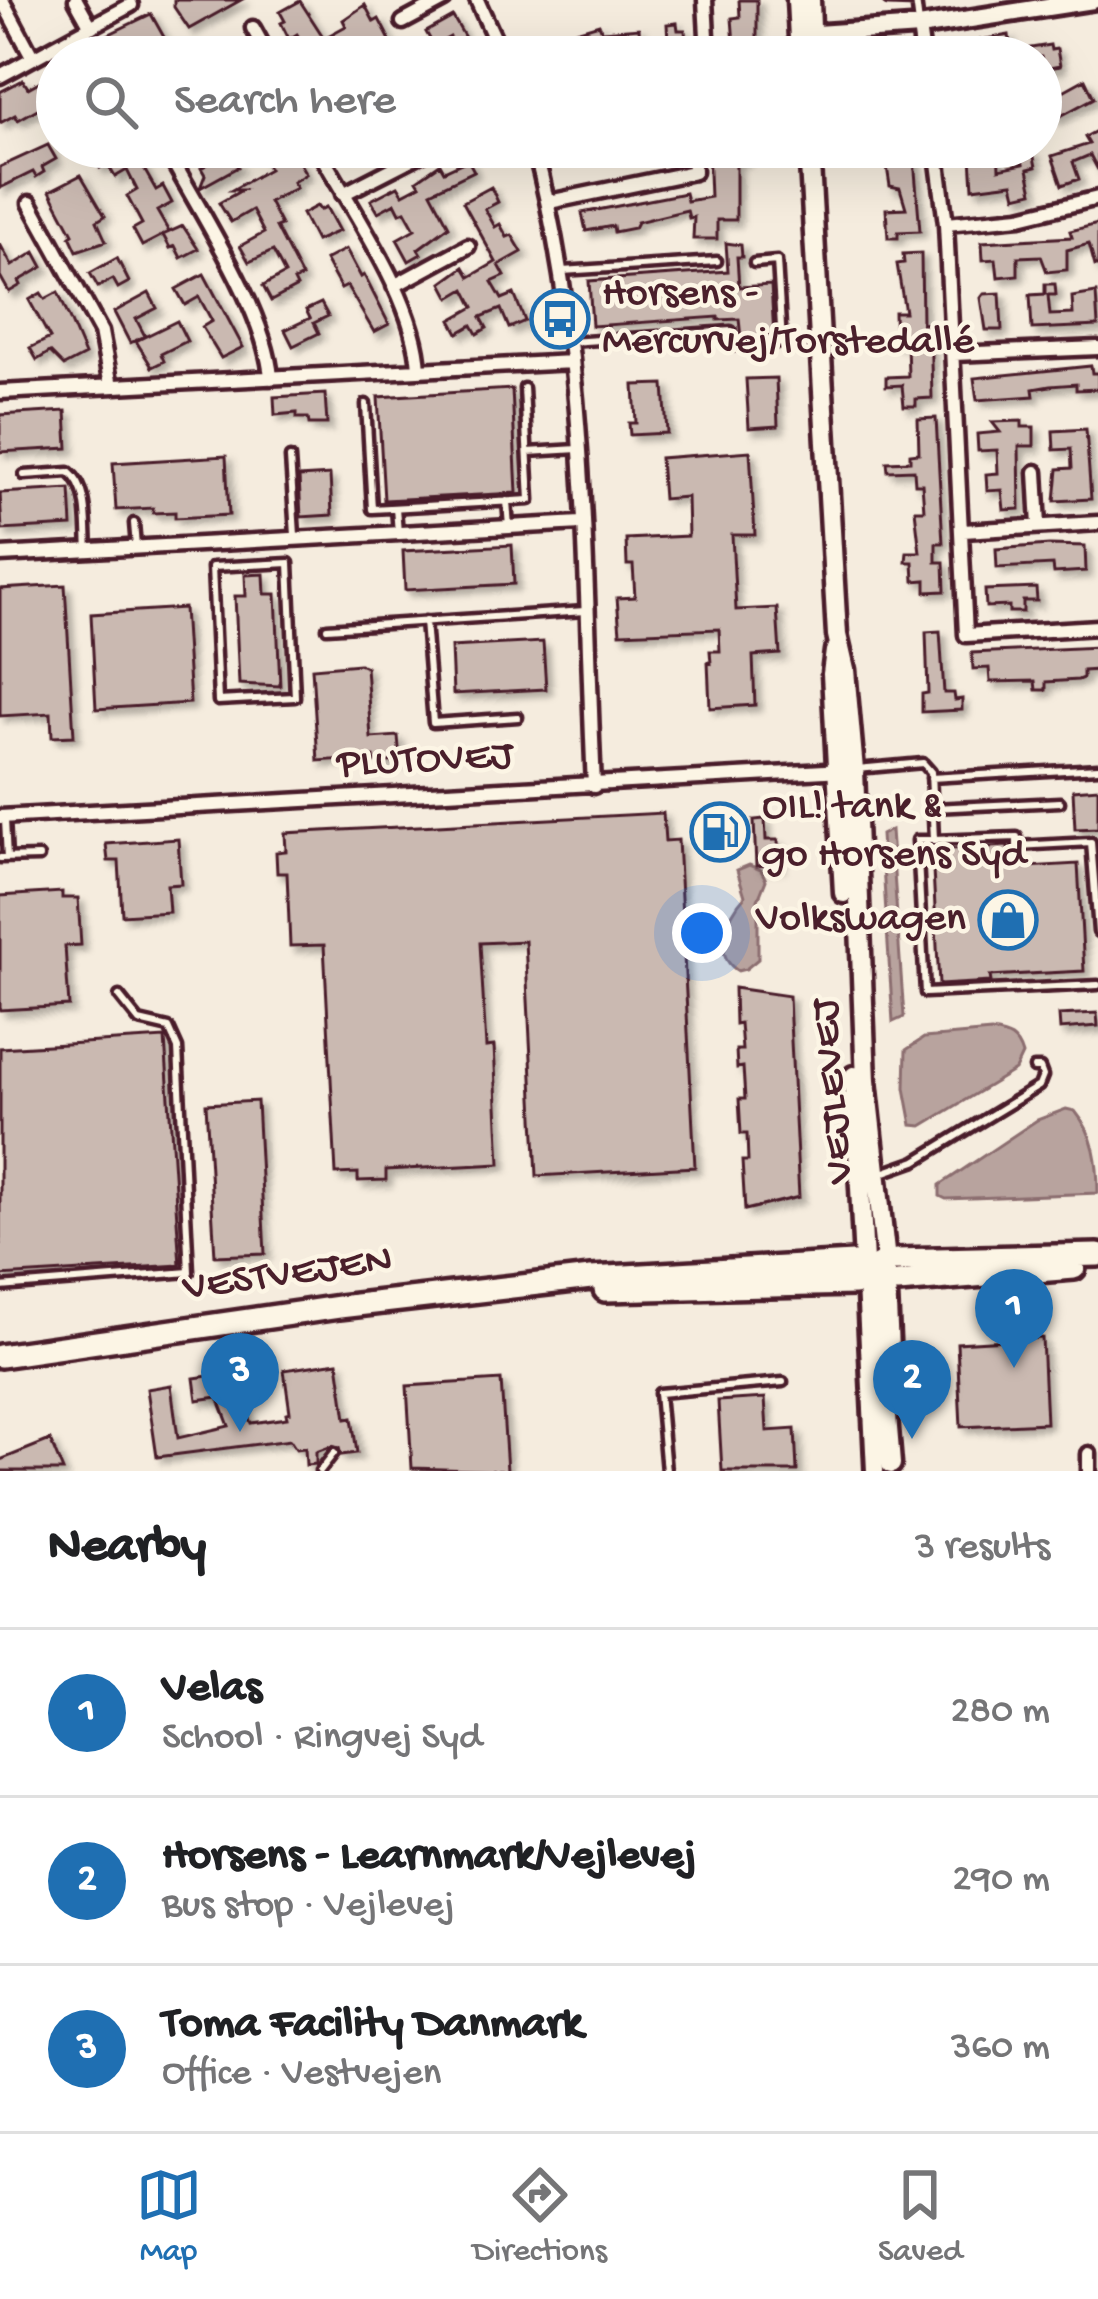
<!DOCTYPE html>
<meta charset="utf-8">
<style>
:root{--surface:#fff;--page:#f6f6f6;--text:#202124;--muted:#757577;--line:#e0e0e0;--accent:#1f6fb2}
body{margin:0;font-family:"Gochi Hand",sans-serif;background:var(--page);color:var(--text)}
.you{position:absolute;left:702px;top:933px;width:42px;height:42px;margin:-30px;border:9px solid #fff;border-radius:50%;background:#1a73e8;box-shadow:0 0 0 18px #1a73e833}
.badge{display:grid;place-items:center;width:78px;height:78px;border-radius:50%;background:var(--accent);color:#fff;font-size:39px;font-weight:700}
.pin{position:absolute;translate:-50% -99px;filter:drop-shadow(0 3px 6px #0008)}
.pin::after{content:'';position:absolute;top:63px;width:42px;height:36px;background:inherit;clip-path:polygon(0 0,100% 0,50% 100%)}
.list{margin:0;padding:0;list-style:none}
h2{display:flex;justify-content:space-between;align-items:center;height:156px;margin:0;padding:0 48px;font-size:51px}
h2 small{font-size:39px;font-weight:400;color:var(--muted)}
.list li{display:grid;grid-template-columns:78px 1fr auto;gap:36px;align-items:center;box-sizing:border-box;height:168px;padding:0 48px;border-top:3px solid var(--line)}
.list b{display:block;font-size:45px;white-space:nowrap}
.list p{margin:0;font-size:39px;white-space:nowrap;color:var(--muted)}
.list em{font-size:39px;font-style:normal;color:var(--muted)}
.icon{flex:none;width:66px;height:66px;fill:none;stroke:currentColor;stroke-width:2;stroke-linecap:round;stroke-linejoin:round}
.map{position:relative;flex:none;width:1098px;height:1471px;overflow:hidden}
.search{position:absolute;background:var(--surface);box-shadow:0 12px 48px #0002;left:36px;right:36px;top:36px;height:132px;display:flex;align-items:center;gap:30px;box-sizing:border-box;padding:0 42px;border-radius:66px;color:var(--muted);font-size:45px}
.sheet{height:660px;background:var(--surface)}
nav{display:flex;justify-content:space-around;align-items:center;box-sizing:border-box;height:168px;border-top:3px solid var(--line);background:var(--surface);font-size:33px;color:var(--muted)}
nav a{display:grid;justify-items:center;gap:6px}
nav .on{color:var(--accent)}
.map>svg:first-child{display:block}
.water{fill:#b8a39e;stroke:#8c6e70;stroke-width:3}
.building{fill:#cab9b1;stroke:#4a1f2b;stroke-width:3;filter:url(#shadow)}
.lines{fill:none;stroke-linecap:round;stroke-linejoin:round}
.lane-casing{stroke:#4a1f2b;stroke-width:15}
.street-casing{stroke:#4a1f2b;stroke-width:21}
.secondary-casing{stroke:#4a1f2b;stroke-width:26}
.primary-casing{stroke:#4a1f2b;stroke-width:27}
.highway-casing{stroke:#4a1f2b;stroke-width:30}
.lane{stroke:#fcf5e5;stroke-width:6}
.street{stroke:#fcf5e5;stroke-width:12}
.secondary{stroke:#fcf5e5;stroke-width:16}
.primary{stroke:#fcf5e5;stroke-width:18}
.highway{stroke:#fcf5e5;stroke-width:21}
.labels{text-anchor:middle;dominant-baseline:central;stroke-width:9;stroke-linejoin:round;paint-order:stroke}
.poi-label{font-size:42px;fill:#4a1f2b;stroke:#fcf5e5;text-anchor:start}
.street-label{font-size:42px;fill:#4a1f2b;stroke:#fcf5e5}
</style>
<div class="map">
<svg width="1098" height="1471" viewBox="0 0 1098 1471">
<defs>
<filter id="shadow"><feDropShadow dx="5.5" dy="5.5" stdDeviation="3" flood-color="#0004"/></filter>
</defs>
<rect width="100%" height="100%" fill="#f5ecde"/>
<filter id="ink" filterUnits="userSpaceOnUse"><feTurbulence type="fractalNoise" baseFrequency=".00833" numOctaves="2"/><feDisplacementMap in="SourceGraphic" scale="24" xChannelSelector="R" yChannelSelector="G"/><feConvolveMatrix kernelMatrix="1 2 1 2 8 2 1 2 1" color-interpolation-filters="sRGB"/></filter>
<g filter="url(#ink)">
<path class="water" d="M891,830L904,1017L893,1022L881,835Z
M749,865L761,870L766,880L758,900V959L746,969L738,971C711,955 727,915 745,896L737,870Z
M991,1032C1009,1035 1017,1037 1022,1055L1015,1070L922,1126L912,1125L905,1088L906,1050L924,1038Z
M1066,1109L1075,1111C1095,1135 1098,1163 1098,1193L946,1199L940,1196V1185L1037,1120Z"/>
<path class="building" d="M174,0H241L189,29L174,7Z
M739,0H757V51L727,52L734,44L732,18L740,17Z
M300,1L324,38L346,26L343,20L365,5L374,22L379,19L392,44L378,51L374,43L341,57H311L297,34L289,39L281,23L285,21L280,12Z
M151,14L165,39L141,52L144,57H62Z
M453,17L471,48L458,52L450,37L434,46L426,32Z
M677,23L678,30H685L687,57H669L667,24Z
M599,24L602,31L639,28L641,54L628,55V48L576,57H529L525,46Z
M1009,35L1012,57H976L974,41Z
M1050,45L1051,50L1057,49L1060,66L1044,69L1041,57H1012V51Z
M57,72V98L18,120L15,115L0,123V92L23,80L28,88Z
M1085,79L1094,98L1055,119L1045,101Z
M1098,130V170L1090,155L1073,162L1079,179L1062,185L1052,156L1089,144L1085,137Z
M48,145L56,159L42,167L44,172L36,177L33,172L0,188V167Z
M88,147H105L112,160L132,148L156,190L163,186L172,203L157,211L169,232L142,246L133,229L142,224L127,196L137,190L127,170L115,177L107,163L100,168Z
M214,147H227L238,167L200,188L205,175L201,168L220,157Z
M257,147H273L277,156L291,148L306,174L293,182L296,188L269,202L281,225L276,227L302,277L294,281L297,287L271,301L263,286L285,274L273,251L249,262L240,246L264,233L252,210L231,222L219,203L242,190H232L269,169Z
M708,147H744L745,160H736V220H717V239H693L694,217L689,218L687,210L637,222L634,228L614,232L613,226L586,231L582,213L685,193L687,201L710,197Z
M884,147H913L920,231L898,232V238H888L886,209L906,208L900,188L890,186Z
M985,147H998L999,169L1023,164L1021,154L1033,152L1036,167L1028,169L1033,192L1016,196L1013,183L973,188L971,157H986Z
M468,160L474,171L431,192L449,226L418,249L421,254L409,261L397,239L415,229L405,211L400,213L395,203L378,212L371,200L398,186L403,194L420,185L417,180L440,164L444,171Z
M81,175L105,216L97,221L106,241L77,251L70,236L73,234L50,191Z
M491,187L498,202L485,209L495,227L500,224L507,237L512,235L522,252L499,265L505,276L492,282L502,299L514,294L525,321L509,328L501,309L481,317L487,328L477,334L472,325L458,333L451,320L474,307L465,289L450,298L442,283L464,267L470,277L496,262L463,202Z
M317,206L320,210L326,207L339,231L316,241L302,214Z
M1098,224V266H1095L1089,244L1067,250V270L1047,272L1041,256L1018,257V275L998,277L996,259L983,260L982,242L1072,237L1070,231Z
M183,226L198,249L181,258L175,246L170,248L163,235Z
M726,243L741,245L742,257H737L739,287L771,285L774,336L741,338L739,319L718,320V317L592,326L589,281L728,271Z
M0,244L12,266L35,252L43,267L19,281L21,285L9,292L0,276Z
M346,249L361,277L364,275L389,324L374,332L347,286L341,289L325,260Z
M921,253L922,324L930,323L932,398L916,399V406H904L902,385L886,386V377L908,376L907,342L895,343L894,312H905L897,264L904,263L903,254Z
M117,258L129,282L118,288L113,279L98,287L90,273Z
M204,274L243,347L221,358L202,327L212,321L199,297L185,305L176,289Z
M1045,284H1055L1056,295H1048L1050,315L1073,314L1072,297L1096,293L1098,326L1032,329L1030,295L1045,294Z
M58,292L85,355L64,366L50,352L37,360L30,348L50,338L29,300L41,293L45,299Z
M149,293L157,308L136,319L145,336L130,343L114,312Z
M1000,293L1002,330H986L981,298L984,294Z
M321,303L328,316L314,323L319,333L293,346L285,330L310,318L306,310Z
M177,321L187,341L161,354L164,361L152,367L136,341Z
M1091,366L1092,373H1098V389L1076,390V384L1050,386L1033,389L1034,396L977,400L974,378Z
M776,378L778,426L749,428L746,379Z
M664,384L667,433L630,435L629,423H636L634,385Z
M512,389L517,493L384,500L378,397Z
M325,394L327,424H309L308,418H297V413L275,415L274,397Z
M66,411L68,448L0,452V415Z
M936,418L943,543H936V562H944L945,591L926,592V580L914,581L913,562H906L907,552H920L915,510H924L922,484H915L914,470L888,471L887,462L910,461V454L919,453L918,419Z
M1022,421V427H1034V446H1019L1020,509L1004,510L1002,490L987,491L986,474L998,473L997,450L978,451L977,434L1000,432L992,422Z
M1086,429L1091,499L1055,501L1058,469L1072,468L1071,449L1054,450L1053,431Z
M750,451L755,535H732L736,610L777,608L780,654L753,656L755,705L710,708L708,662L711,663L710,651H720L719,629L620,633L617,598L635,597L633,565H627L626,539L688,536L687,497L663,499L660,458Z
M226,456L229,515L175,518V512L153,513V508L116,510L113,463Z
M330,475L332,515L301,517L299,477Z
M70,489L72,526L2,530L0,493Z
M512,545L514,584L405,590L403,551Z
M1049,545L1085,546L1086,571L1054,573L1053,565L997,568L996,549Z
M264,574L265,594H276L280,686L239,684L235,596H246L245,575Z
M65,585L74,736L52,737L51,713L0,716V589Z
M1036,588L1037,601H1023V612H1009V606L986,607L985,590Z
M184,608L190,703L96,709L91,614Z
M940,631L944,693H954L955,700L962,699V710L922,712V694L928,693L926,632Z
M543,642L546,689L453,694L451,647Z
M1098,647V670L1083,671V678L1078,680L1046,682V690H1036L1035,681L990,682L989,668L973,669L972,653Z
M359,664L366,667L371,738L398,736L400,761L375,763L374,757L318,761L312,668Z
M1098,788V828L1075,829L1073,790Z
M663,813L665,841L678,840L695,1167L537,1176L525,941L480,943L486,1047L494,1046L500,1164L386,1170V1180L358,1181V1173L336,1174L324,945L290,946L287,873H277L276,852L286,851L285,833Z
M765,819L766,840H778L779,865L756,866L754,820Z
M178,839L181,884L167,885L169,912L122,915L119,861H108L106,844Z
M1008,846L1009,868L1078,864L1084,971L990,976L991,982L939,985L932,850Z
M62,892V898H78L81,945L65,946L69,1006L0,1010V896Z
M734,988L789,996L790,1021L799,1197L745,1210L742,1161H748L747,1134H741L739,1099H745L743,1067L737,1068L736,1050H742L740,1023L735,1024Z
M1097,1013L1098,1026L1060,1029L1059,1015Z
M165,1038L180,1265L0,1276V1048Z
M257,1101L265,1254L215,1256L206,1104Z
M1042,1338L1046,1423L961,1427L957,1343Z
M338,1362L346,1419L352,1418L357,1453L341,1455L339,1448L332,1446L316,1452V1464L306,1465L305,1448L296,1449L290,1440L157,1457L147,1389L171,1385L178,1438L229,1426L218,1397L197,1400L194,1378L230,1373L251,1423L287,1418L286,1413L290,1412L284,1370Z
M501,1380L507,1471L412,1468L407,1386Z
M765,1398L767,1431L795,1429L797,1471H722L718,1401Z
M50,1440L63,1471H0V1460Z"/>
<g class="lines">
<g class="lane-casing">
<path id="lane" d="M888,0L916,1
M919,0L916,1L919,24
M562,271L717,261
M570,342L731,331L732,346L782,343L777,261L754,263
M366,404L372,509L530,500L524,388
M528,452L578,449
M290,458L295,535
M24,475L69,472C90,489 86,524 88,550
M507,501L509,527
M396,508L398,533
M134,523L136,547
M289,563L295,697L218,701L212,567Z
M425,621L433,723L518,717
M327,628L585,611
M857,769L923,763L931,772L934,840L1017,837V846L1091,842L1098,932
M931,778L1098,768
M933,808L1060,802
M5,820L7,858
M934,840H917L925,993L1098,985
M0,858L39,857
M882,1173L916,1161L1039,1086L1043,1076L1040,1068H1034
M0,1287L189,1272L178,1048L169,1028L139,1021L119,996
M320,1471L334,1453
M666,1471L659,1393L783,1382"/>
</g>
<g class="street-casing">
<path id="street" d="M2,0L33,58
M76,0L91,27
M477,0L503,57
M705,0L708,55
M403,22L444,0
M919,27L923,57
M253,28L269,57
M0,76L131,5
M165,147C198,209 266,311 271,378
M317,147C351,210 416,299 419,370
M534,147C589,352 584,574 594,786
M936,147L946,224L966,635L1098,627
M343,194L435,147
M549,202L694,172L693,147
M30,203L101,332L111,386
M946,224L1020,217L1098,198
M394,286L468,246
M954,354L1098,348
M0,392L572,362
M1036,472L1039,526
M963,531L1098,523
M0,555L581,523
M0,817L843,770
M1089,1454V1471"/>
</g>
<g class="secondary-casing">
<path id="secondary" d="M802,35L919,27L1093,0
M886,1261L890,1350
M865,1263L875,1471"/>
</g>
<g class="primary-casing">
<path id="primary" d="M797,0L800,57
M810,0L812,57
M809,147L837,635L845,670L854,770L866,1081L886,1261
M835,651L832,674L844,893
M854,1076L864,1262
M864,1262L876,1283L891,1464"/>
</g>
<g class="highway-casing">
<path id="highway" d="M896,1260L1098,1255
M836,1275L865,1273L886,1261
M898,1282L1074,1268
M605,1290L854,1284
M0,1356L339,1307L591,1278L853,1263"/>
</g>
<use href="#lane" class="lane"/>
<use href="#street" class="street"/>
<use href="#secondary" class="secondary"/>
<use href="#primary" class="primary"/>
<use href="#highway" class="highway"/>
</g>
</g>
<defs>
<g id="bus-ring" transform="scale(3)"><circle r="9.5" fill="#fcf5e5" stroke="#1f6fb2" stroke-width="1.5"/><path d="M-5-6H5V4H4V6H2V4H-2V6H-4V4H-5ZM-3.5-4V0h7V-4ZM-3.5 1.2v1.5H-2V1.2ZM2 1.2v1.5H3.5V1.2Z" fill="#1f6fb2"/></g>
<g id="fuel-ring" transform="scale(3)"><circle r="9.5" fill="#fcf5e5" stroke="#1f6fb2" stroke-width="1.5"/><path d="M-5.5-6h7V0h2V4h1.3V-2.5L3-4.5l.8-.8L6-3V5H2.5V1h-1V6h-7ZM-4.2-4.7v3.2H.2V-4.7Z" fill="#1f6fb2"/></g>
<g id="shop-ring" transform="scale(3)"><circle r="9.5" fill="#fcf5e5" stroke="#1f6fb2" stroke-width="1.5"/><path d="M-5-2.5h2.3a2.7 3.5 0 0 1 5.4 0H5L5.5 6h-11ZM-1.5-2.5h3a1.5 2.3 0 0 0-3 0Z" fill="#1f6fb2"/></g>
</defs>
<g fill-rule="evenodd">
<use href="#bus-ring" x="560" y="319"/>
<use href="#fuel-ring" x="720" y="832"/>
<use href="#shop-ring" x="1008" y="920"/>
</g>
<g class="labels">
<g class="poi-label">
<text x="602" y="295">Horsens -<tspan x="602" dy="48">Mercurvej/Torstedallé</tspan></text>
<text x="762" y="808">OIL! tank &amp;<tspan x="762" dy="48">go Horsens Syd</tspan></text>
<text x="966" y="920" text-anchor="end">Volkswagen</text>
</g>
<g class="street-label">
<text transform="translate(425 762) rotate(-3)">PLUTOVEJ</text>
<text transform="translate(835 1091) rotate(-95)">VEJLEVEJ</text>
<text transform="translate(288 1276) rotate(-8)">VESTVEJEN</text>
</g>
</g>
</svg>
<div class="you"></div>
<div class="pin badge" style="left:1014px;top:1368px">1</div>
<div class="pin badge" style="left:912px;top:1439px">2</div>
<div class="pin badge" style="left:240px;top:1432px">3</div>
<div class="search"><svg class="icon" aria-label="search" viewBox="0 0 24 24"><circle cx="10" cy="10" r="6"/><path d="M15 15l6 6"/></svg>Search here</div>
</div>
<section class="sheet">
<h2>Nearby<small>3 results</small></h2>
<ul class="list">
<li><span class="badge">1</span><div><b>Velas</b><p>School · Ringvej Syd</p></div><em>280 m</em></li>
<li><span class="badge">2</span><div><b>Horsens - Learnmark/Vejlevej</b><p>Bus stop · Vejlevej</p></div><em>290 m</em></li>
<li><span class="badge">3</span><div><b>Toma Facility Danmark</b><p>Office · Vestvejen</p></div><em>360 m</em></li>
</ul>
</section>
<nav>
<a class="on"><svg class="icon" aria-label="map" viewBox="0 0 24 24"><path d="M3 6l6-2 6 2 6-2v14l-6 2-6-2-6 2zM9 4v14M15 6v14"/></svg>Map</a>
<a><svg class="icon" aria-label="directions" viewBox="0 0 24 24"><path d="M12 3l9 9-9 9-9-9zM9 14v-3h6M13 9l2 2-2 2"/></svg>Directions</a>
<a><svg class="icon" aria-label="saved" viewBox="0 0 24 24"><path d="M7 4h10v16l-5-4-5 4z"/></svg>Saved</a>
</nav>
